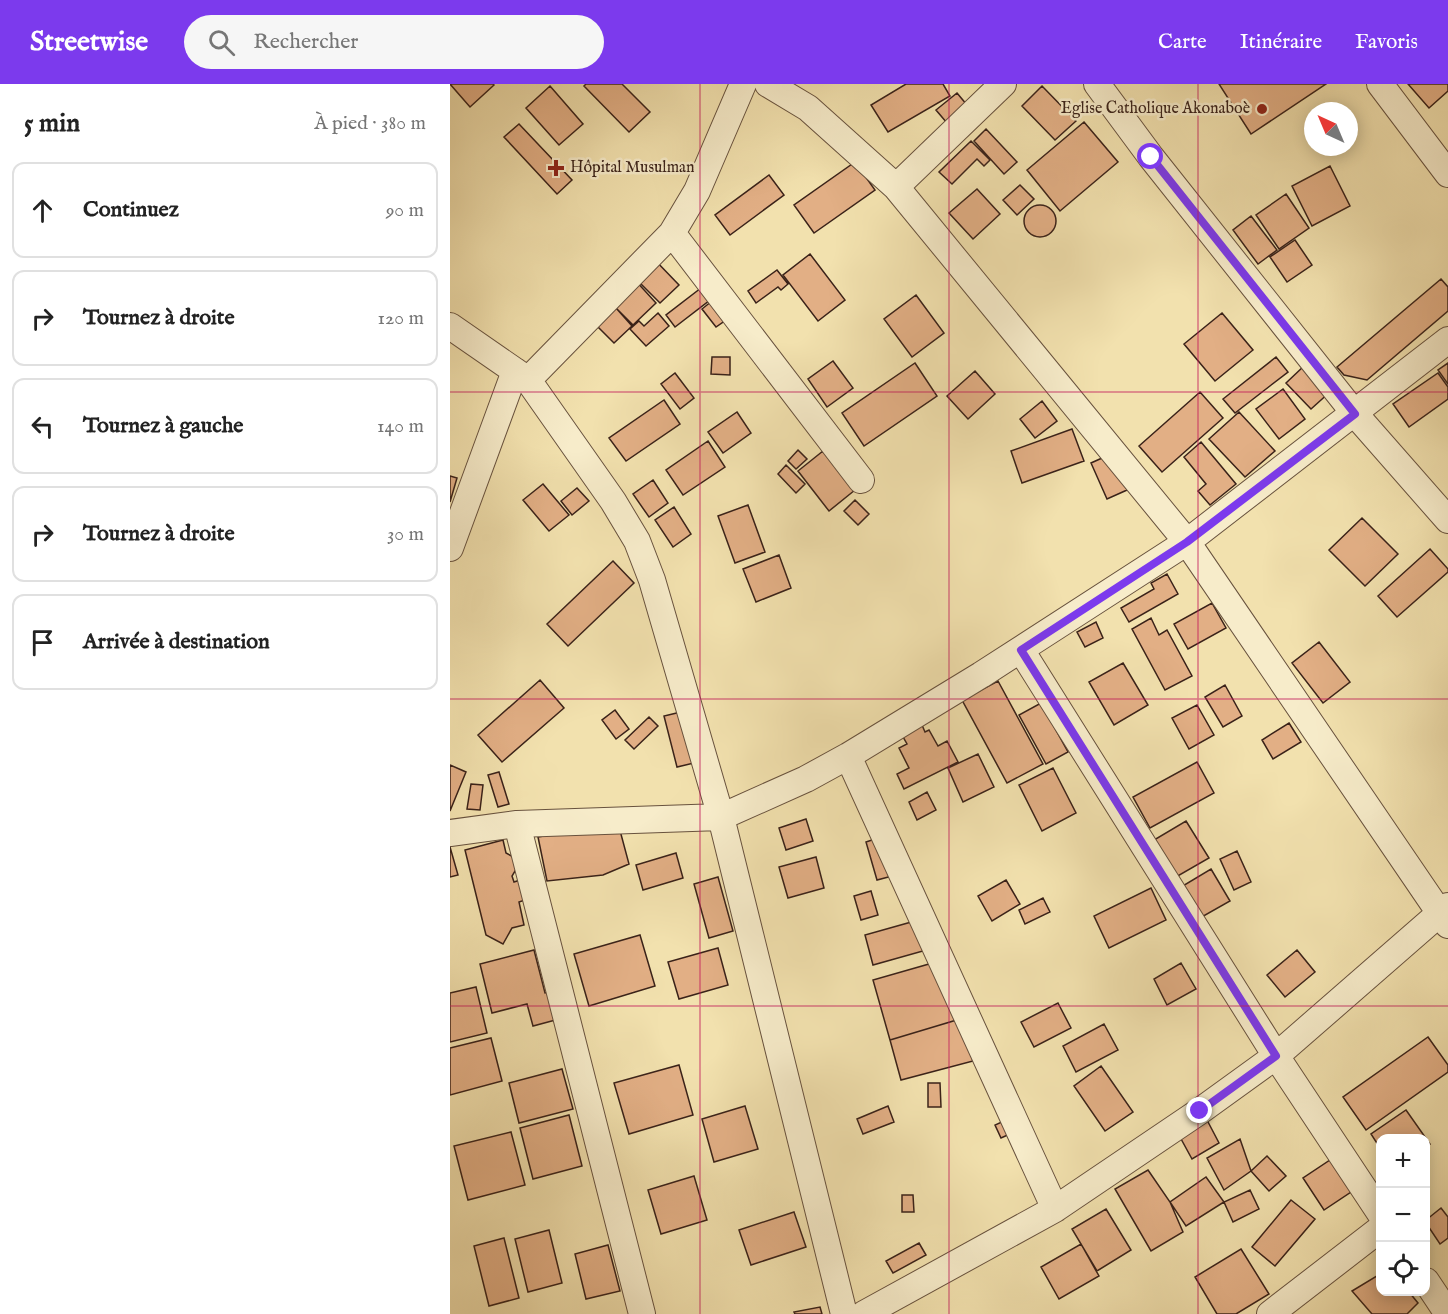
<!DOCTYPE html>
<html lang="fr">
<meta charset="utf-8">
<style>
:root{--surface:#fff;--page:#f6f6f6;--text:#222;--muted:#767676;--line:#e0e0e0;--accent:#7c3aed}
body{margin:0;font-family:"IM FELL English",serif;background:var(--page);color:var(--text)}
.controls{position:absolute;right:18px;bottom:18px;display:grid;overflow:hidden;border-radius:12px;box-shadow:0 3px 15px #0003}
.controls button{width:54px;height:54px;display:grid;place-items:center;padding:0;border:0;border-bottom:2px solid var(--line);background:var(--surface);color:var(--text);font:30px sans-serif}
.compass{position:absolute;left:854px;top:18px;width:54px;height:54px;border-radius:50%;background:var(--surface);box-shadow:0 3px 15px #0003;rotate:316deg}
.stop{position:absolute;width:18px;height:18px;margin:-14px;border:4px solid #7c3aed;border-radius:50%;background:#fff}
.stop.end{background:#7c3aed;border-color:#fff;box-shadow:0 2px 6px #0008}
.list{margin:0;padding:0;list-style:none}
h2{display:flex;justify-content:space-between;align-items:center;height:78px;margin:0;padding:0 24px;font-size:26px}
h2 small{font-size:20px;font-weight:400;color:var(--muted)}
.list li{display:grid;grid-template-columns:39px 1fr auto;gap:18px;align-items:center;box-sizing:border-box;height:96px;margin:0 12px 12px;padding:0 12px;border:2px solid var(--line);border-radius:12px}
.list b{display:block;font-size:22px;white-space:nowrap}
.list em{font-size:20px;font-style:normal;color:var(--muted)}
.icon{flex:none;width:33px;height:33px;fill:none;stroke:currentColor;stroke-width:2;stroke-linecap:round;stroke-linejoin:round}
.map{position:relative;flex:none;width:998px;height:1230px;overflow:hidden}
header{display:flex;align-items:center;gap:36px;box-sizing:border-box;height:84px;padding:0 30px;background:var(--accent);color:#fff}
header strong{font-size:28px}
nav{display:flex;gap:33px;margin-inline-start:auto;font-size:21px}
.search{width:420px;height:54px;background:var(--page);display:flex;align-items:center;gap:15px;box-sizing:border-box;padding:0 21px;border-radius:33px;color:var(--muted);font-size:22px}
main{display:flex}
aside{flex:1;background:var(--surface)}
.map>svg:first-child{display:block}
.building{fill:#e2af85;stroke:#3a2219;stroke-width:1.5}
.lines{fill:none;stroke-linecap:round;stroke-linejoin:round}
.minor-casing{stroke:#68523e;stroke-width:28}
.minor{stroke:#f7ecca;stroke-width:26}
.route{stroke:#7c3aed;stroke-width:8}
.grid{fill:none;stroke:#c2185b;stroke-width:1.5;stroke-opacity:0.55}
.poi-dot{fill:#8f2418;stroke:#f7ecca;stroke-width:2}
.labels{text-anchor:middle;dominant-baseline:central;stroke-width:5;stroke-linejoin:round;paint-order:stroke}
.poi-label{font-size:16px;fill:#3a2219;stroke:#f7ecca;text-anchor:end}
</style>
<header>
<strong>Streetwise</strong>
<div class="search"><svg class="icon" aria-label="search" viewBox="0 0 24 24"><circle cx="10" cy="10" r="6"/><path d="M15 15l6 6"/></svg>Rechercher</div>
<nav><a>Carte</a><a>Itinéraire</a><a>Favoris</a></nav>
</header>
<main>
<aside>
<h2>5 min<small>À pied · 380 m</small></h2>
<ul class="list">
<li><svg class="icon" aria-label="ahead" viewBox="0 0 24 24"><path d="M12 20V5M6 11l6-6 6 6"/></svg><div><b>Continuez</b></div><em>90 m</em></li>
<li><svg class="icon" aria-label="right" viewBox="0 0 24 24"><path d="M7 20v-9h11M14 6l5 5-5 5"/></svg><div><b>Tournez à droite</b></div><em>120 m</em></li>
<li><svg class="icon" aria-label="left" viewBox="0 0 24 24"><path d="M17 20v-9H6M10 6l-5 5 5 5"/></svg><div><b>Tournez à gauche</b></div><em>140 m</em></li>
<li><svg class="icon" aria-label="right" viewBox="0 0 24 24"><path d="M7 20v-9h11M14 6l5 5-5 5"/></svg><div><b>Tournez à droite</b></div><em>30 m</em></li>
<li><svg class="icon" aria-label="arrive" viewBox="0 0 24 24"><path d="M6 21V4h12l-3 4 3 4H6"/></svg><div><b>Arrivée à destination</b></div></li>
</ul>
</aside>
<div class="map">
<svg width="998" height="1230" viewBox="0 0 998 1230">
<rect width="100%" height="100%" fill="#f2e1ae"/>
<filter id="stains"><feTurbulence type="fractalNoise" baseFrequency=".00333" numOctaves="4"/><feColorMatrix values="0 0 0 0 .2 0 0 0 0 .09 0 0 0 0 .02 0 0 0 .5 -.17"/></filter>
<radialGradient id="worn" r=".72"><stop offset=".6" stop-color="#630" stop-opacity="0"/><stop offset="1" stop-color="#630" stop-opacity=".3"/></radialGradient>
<path class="building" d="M0,0H43L44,1L20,23Z
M136,0H172L200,28L179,48L134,2Z
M456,0H493L500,12L438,48L421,21Z
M769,0H876L801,50Z
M958,0H998V7L979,24Z
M100,2L133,40L109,61L76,24Z
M592,2L626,37L605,56L572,22Z
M507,9L517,21L497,39L486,26Z
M634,38L668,78L610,127L577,86Z
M69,40L122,96L107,110L54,53Z
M536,45L567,78L554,90L524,57Z
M521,57L540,76L534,82L527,75L502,100L489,88Z
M405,78L425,106L364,149L344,121Z
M880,82L900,122L862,142L842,102Z
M319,91L334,111L280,151L265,131Z
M570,101L584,115L567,131L553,116Z
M527,105L550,130L523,155L499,129Z
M836,110L859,144L829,165L806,131Z
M574 137a16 16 0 1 1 32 0a16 16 0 1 1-32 0Z
M801,132L827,166L808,180L783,146Z
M845,156L862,181L837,198L820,173Z
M360,170L395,216L368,237L333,191Z
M203,174L229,201L210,219L184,193Z
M327,186L338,200L331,206L328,203L306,219L298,207Z
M991,195L998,203V227L917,296L894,291L887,283Z
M185,196L206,219L183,241L161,219Z
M251,204L260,216L225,243L216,231Z
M466,211L494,249L462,273L434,235Z
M262,217L276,236L266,243L252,225Z
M166,224L182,242L164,259L147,242Z
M208,229L219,242L196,262L180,245L189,237L194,242Z
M772,229L803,266L765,297L734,260Z
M262,273H280V291L261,290Z
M826,273L838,288L785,329L773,315Z
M383,277L403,304L377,323L358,295Z
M465,279L487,312L414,362L392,329Z
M998,279V300L988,286Z
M855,281L881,307L861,325L836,299Z
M525,287L545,310L518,335L497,312Z
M225,289L244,314L230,325L211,300Z
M988,289L998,303V315L959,343L943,320Z
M833,305L855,335L829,355L806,325Z
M750,308L773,334L712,388L689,362Z
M214,316L230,340L176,377L159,354Z
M592,317L607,337L585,354L570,335Z
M287,328L301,349L273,369L258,348Z
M789,328L825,367L795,393L759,355Z
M622,345L634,377L572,399L561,367Z
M258,357L275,383L233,411L216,386Z
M751,358L786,400L760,421L748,407L756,400L734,373Z
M348,366L357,375L346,385L338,377Z
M373,367L405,406L379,427L348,387Z
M661,370L677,406L657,415L641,379Z
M336,381L355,400L346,409L328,390Z
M0,392L7,394L0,418Z
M203,396L218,419L199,433L183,410Z
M93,400L119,431L99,447L73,416Z
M127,404L139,417L122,431L111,417Z
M405,416L419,430L408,441L394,427Z
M298,421L315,468L285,479L268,432Z
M224,423L241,450L223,463L205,436Z
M912,434L948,470L915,502L879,466Z
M980,465L998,485V488L947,533L928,512Z
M329,471L341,504L306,518L293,485Z
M163,477L184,499L118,562L97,540Z
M717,490L728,510L679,538L671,524L704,505L701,499Z
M762,519L776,544L738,565L724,540Z
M701,534L709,551L717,546L742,592L715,606L682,545Z
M646,538L653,554L635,563L627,548Z
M869,558L900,598L873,619L842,579Z
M673,579L698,621L664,641L639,598Z
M90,596L114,624L52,678L28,651Z
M548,597L593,680L557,699L512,616Z
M775,601L792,632L773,643L755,613Z
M591,619L618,668L596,680L569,631Z
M747,621L764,651L739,665L722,634Z
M165,626L179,645L166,655L152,636Z
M231,628L244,679L227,683L214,632Z
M199,633L208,642L184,665L175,656Z
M839,639L851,658L823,675L812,656Z
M472,641L475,648L479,646L488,662L497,657L508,678L454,705L447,690L459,684L449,664L457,660L452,651Z
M528,670L544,703L513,718L498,684Z
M747,678L764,709L700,744L683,713Z
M0,681L16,688L0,727Z
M603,684L626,729L592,747L569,701Z
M49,688L59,720L48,723L38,691Z
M21,700L33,701L30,726L17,725Z
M477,708L486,726L467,736L459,718Z
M356,735L363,757L336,766L329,744Z
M736,737L759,774L726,793L704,756Z
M168,739L179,780L153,791L97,797L88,753Z
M434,752L446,791L427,796L416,758Z
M53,756L56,769L71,777L62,792L64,798L70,796L75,816L69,818L74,841L62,844L53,860L36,851L15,766Z
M0,763L8,791L0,793Z
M787,767L801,798L784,806L770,775Z
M226,769L233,794L193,806L186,781Z
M366,773L374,804L338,814L329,783Z
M761,785L780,817L750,834L731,803Z
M268,793L283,847L259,854L244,800Z
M556,796L570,820L542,837L528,812Z
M701,804L716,836L659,864L644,832Z
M421,807L428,831L411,836L404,812Z
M593,814L600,828L575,840L569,826Z
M472,835L480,865L423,881L415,851Z
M190,851L205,902L139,922L124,870Z
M268,864L278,901L229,915L218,878Z
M84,866L95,909L106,907L113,934L83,942L77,920L42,929L30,880Z
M847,866L865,888L835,913L817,891Z
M493,876L510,935L440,956L423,896Z
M731,879L746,905L717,921L704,895Z
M26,903L37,949L0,958V909Z
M608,919L621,944L584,963L571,938Z
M510,935L523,977L451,996L440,956Z
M654,940L668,966L626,988L613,962Z
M978,953L998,981V988L916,1046L893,1013Z
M41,954L52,997L0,1011V964Z
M229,981L243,1031L179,1050L164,999Z
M651,982L683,1028L655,1047L624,1002Z
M112,985L123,1025L69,1039L59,999Z
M478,999H490L491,1023H478Z
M295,1022L308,1065L264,1078L252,1035Z
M438,1022L444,1038L413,1050L407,1035Z
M956,1026L980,1060L976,1063V1054H930V1064L921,1050Z
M119,1031L132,1082L83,1095L70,1044Z
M556,1036L571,1045L551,1054L545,1041Z
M757,1036L769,1059L742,1075L730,1053Z
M61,1048L75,1101L18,1116L4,1062Z
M790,1055L801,1087L774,1106L757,1074Z
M817,1072L836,1092L819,1107L801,1087Z
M883,1074L904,1106L874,1126L853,1094Z
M698,1086L720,1118L733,1148L701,1167L665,1105Z
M244,1092L257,1136L211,1150L198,1106Z
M756,1093L774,1118L736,1142L720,1118Z
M800,1106L809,1125L783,1138L774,1118Z
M452,1111H463L464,1128H452Z
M841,1116L865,1135L825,1182L802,1163Z
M991,1124L998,1133V1154L990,1160L976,1139V1136Z
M656,1125L681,1166L647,1187L622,1145Z
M344,1128L356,1163L301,1181L289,1146Z
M99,1146L112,1199L78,1208L65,1155Z
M54,1154L69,1214L39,1222L24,1162Z
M469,1159L476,1171L443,1189L436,1177Z
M631,1160L649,1192L609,1215L591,1183Z
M158,1161L170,1207L136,1215L125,1170Z
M791,1165L819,1210L786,1230H767L745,1193Z
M930,1190V1208H959L968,1219L957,1230H922L902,1207Z
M370,1223L372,1230H345L344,1228Z"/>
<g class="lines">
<g class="minor-casing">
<path id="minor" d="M318,0L358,24L446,103L737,458L998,841
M647,0L701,73L905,330L998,436
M930,0L998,90
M446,103L553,0
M222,149L411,396
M0,242L78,296L163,417L187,457L202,496L271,733L394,1230
M78,296L222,149L247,107L293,0
M0,464L65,287
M571,566L826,972L930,1129
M398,672L605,1125
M67,740L192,1230
M0,749L67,740L271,733L356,695L398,672L531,591L737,458L998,256
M976,1197L998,1230
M414,1230L605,1125L750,1027L826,972L998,822
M820,1230L930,1145"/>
</g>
<use href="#minor" class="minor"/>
</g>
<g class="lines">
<path class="route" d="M701,73L905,330L737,458L571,566L826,972L750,1027"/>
</g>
<path class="grid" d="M250,0V1230M499,0V1230M748,0V1230M0,308H998M0,615H998M0,922H998"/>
<g class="poi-dot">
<circle cx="812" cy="25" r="6"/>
<path d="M103 75h6v6h6v6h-6v6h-6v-6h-6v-6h6z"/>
</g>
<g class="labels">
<g class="poi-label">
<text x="800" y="25">Eglise Catholique Akonaboè</text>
<text x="120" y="84" text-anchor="start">Hôpital Musulman</text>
</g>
</g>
<rect width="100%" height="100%" filter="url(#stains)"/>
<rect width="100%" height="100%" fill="url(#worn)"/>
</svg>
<div class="controls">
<button>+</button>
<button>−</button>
<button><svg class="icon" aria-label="locate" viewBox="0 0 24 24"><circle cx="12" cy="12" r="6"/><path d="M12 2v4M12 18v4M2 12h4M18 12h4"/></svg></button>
</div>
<svg class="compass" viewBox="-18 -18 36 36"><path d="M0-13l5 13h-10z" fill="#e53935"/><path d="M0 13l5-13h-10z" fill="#767676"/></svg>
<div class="stop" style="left:701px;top:73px"></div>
<div class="stop end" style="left:750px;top:1027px"></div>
</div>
</main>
